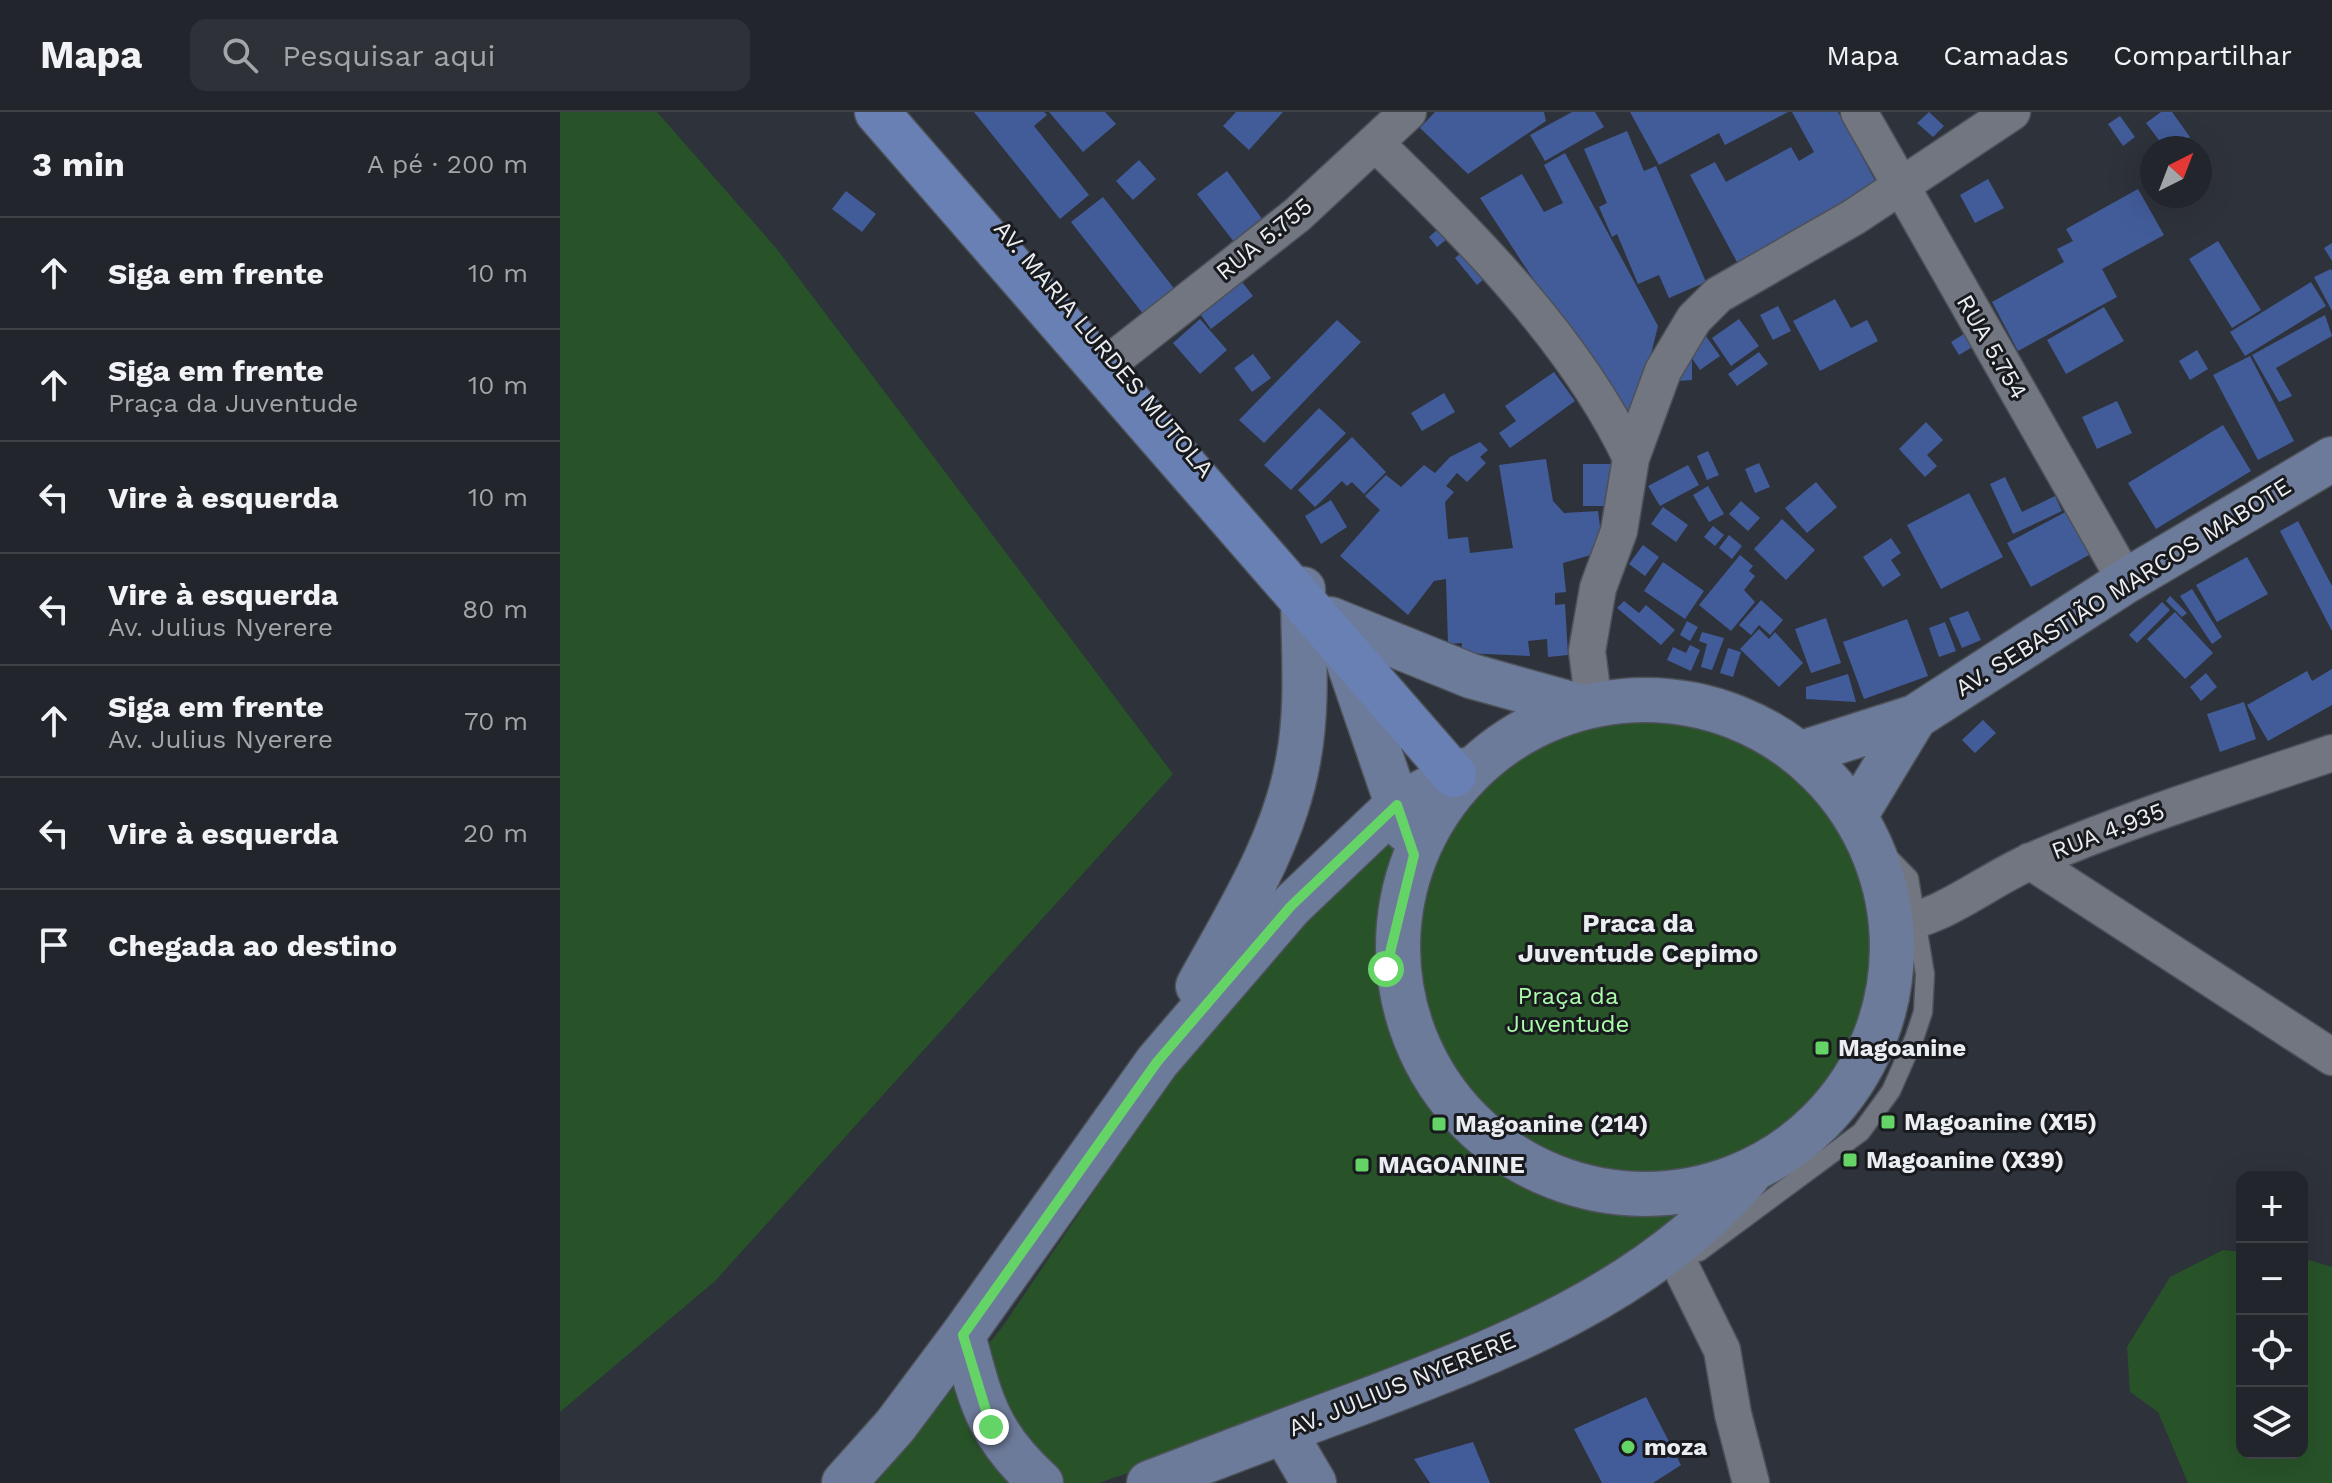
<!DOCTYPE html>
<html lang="pt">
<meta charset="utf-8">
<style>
:root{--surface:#22262c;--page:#2e3238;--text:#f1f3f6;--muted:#a2a5a9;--line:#3f4348}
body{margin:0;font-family:"Work Sans",sans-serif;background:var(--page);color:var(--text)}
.controls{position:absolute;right:24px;bottom:24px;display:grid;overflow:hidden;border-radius:16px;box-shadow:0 8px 32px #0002}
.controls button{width:72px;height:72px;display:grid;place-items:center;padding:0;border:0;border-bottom:2px solid var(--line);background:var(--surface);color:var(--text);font:40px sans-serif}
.compass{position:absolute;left:1580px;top:24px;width:72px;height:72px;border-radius:50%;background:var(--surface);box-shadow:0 8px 32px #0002;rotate:42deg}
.stop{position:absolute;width:24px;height:24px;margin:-18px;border:6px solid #65d467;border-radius:50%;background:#fff}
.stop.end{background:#65d467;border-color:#fff;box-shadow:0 2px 8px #0008}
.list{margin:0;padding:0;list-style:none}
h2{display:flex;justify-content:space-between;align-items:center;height:104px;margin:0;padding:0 32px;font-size:34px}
h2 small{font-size:26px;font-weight:400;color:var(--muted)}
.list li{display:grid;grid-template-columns:52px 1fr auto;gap:24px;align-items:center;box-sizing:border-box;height:112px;padding:0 32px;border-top:2px solid var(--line)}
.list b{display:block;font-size:30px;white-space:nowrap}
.list p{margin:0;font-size:26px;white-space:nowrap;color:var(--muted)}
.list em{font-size:26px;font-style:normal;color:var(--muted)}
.icon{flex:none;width:44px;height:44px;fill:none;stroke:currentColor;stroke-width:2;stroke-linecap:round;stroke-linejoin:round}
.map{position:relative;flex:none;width:1772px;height:1371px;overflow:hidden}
header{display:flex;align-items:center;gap:48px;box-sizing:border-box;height:112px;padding:0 40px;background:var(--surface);border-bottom:2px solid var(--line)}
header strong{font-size:38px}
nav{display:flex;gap:44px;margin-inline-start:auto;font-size:28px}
.search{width:560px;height:72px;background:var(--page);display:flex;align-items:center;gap:20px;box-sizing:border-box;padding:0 28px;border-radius:16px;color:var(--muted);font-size:30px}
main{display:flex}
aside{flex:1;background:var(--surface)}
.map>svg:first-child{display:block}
.green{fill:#285329}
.building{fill:#425c9a}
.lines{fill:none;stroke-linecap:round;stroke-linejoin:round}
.service-casing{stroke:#4d5158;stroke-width:21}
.minor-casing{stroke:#4d5158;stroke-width:39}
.secondary-casing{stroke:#4d5158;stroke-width:47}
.primary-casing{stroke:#4d5158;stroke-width:47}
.service{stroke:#717680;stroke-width:18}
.minor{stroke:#717680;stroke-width:36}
.secondary{stroke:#6d7b9a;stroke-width:44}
.primary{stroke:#6980b4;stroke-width:44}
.route{stroke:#65d467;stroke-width:10}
.poi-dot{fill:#65d467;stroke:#181a1e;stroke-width:3}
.labels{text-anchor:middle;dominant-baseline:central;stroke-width:6;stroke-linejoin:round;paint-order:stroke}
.street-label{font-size:24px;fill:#eaedf2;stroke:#181a1e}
.park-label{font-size:24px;fill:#abfcaa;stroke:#181a1e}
.poi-label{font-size:24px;font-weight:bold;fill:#eaedf2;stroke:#181a1e;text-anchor:start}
.neighbourhood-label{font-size:26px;font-weight:bold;fill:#eaedf2;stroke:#181a1e}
</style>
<header>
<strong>Mapa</strong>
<div class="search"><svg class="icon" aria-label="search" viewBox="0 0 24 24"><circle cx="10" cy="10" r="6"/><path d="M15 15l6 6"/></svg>Pesquisar aqui</div>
<nav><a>Mapa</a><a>Camadas</a><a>Compartilhar</a></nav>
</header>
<main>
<aside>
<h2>3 min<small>A pé · 200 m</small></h2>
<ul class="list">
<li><svg class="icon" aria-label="ahead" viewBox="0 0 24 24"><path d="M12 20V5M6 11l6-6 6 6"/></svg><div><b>Siga em frente</b></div><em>10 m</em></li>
<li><svg class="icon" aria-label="ahead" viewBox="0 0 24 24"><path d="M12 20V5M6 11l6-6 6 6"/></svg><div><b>Siga em frente</b><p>Praça da Juventude</p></div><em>10 m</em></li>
<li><svg class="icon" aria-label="left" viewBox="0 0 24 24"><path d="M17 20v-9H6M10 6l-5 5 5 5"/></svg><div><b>Vire à esquerda</b></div><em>10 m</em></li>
<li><svg class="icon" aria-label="left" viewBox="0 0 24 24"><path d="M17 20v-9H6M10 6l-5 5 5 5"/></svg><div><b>Vire à esquerda</b><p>Av. Julius Nyerere</p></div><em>80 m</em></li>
<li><svg class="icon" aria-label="ahead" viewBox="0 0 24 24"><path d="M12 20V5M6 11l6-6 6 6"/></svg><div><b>Siga em frente</b><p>Av. Julius Nyerere</p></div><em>70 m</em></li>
<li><svg class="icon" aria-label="left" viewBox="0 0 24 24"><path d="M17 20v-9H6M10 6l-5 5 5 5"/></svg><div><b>Vire à esquerda</b></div><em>20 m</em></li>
<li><svg class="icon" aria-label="arrive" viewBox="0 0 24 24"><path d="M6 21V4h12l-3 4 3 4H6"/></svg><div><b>Chegada ao destino</b></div></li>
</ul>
</aside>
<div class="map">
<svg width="1772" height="1371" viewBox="0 0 1772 1371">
<rect width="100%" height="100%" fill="#2e323b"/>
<path class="green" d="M0,0H97L216,136L613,662L155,1169L0,1300Z
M1088,588L1142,595L1193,613L1239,642L1270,671L1295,704L1317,750L1332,813L1330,878L1310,940L1276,995L1136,1117L1060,1171L677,1323L539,1371H316L443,1214L612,964L752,796L919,651L985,608L1034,593Z
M1663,1138L1682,1140V1341H1742V1146L1772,1155V1371H1628L1598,1300L1570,1280L1567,1235L1610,1165Z"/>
<path class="building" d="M414,0H484L487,3L474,14L529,83L500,107Z
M489,0H545L556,12L523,40Z
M676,0H723L689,38L663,14Z
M875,0H984L986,9L908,62L860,16Z
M1012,0H1035L1044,15L985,49L970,23Z
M1070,0H1228L1165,33L1159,21L1099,53Z
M1232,0H1278L1318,74L1177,150L1130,63L1155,50L1166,70L1231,35L1239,49L1254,40Z
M1369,0L1384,14L1373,25L1357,11Z
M1601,0H1612L1630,25L1616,36H1605L1586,11Z
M1560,4L1575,25L1563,34L1548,12Z
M1067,19L1084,59L1096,54L1146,170L1109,186L1099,163L1078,172L1057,122L1052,125L1039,95L1047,91L1024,37Z
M1005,41L1098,214L1077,298L1063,304L920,86L962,62L984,100L1003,91L984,53Z
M579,48L596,67L573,88L556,69Z
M667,59L703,108L674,130L637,82Z
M1428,67L1444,96L1415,111L1400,83Z
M1578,77L1604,123L1542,157L1557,185L1458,239L1432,190L1504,150L1497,137L1513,129L1506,117Z
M286,79L316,102L302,120L272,97Z
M543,85L616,179L584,203L511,110Z
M878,117L887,127L877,135L869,125Z
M1658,129L1701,198L1672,216L1629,147Z
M1772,131V149L1764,136Z
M909,135L930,162L917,173L895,146Z
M1771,157L1772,159V199L1754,165Z
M682,170L693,184L651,217L640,202Z
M1751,170L1766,194L1685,244L1670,220Z
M1275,187L1291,216L1307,208L1318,229L1260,259L1233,209Z
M1218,194L1231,219L1213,228L1200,203Z
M1544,195L1564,229L1506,262L1487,228Z
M1765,203L1772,224L1716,256L1732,284L1719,290L1692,243Z
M640,207L667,238L640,262L613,231Z
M1179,207L1199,234L1171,254L1152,226Z
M777,208L801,230L704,331L679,308Z
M1143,220L1160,244L1140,258L1120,229Z
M1407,220L1414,234L1399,243L1391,230Z
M1637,238L1648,257L1630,268L1619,249Z
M1199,240L1208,252L1177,274L1168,262Z
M693,242L711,266L692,280L674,256Z
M1690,244L1734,329L1698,348L1653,263Z
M1132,249V268L1117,269L1116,250Z
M994,260L1015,289L950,336L939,321L956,309L945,294Z
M884,281L895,300L862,319L851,301Z
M1557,289L1572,321L1537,337L1522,305Z
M759,296L786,321L731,378L704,353Z
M1366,310L1383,328L1367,343L1377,354L1365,365L1339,337Z
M1663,313L1691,359L1596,417L1568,371Z
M792,325L826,360L804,382L792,370L787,374L782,369L755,395L738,378Z
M920,330L928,338L920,345L926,351L907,370L897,361L886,374L894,380L885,390L888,427L908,425L910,441L953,436L939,353L986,347L993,389L1004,401L1038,399L1042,429L1031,443L1003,451L1006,480L995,481V493L1005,492L1008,543L988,545L987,527L968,529L970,544L901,541L902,531L888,532L886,467L874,469L848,503L780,444L820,398L805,384L826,363L841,375L864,353L875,361L890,345Z
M1148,339L1159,363L1147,368L1137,344Z
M1199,351L1210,375L1195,381L1185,357Z
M1023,352H1052L1051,394H1023Z
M1128,353L1139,373L1100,394L1088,374Z
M1445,365L1462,400L1495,384L1502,399L1453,422L1430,372Z
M1256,370L1277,395L1247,421L1225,396Z
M1148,374L1164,402L1149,410L1133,383Z
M1409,381L1443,445L1381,477L1347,413Z
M771,388L787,415L761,432L745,404Z
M1181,389L1200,406L1188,419L1169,402Z
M1103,395L1128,413L1116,430L1091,412Z
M1515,395L1538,438L1471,475L1447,431Z
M1222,407L1255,438L1226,468L1194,437Z
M1738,409L1772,474V519L1720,419Z
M1153,414L1164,423L1155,434L1144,425Z
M1169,423L1182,434L1172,447L1159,436Z
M1331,426L1341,441L1331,448L1341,463L1323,475L1303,445Z
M1083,433L1099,445L1085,464L1069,452Z
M1180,443L1193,454L1189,459L1195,464L1184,478L1195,490L1171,519L1139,493Z
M1687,445L1708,482L1657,510L1636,473Z
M1103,450L1144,479L1125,507L1084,479Z
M1632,477L1662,525L1652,532L1620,484Z
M1610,484L1627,501L1622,505L1606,489Z
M1201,488L1223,508L1210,523L1199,513L1191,523L1179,513Z
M1064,489L1079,501L1086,493L1115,518L1101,533L1057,496Z
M1602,490L1610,498L1577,531L1569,523Z
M1408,499L1421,528L1402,536L1389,506Z
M1615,500L1653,541L1625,567L1587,527Z
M1266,506L1281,551L1251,561L1235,517Z
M1347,507L1368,564L1304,587L1283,530Z
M1127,509L1138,515L1130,529L1120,523Z
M1385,510L1396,539L1379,545L1369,516Z
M1199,517L1209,527L1215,520L1243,551L1219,575L1180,537Z
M1142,520L1164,526L1152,558L1141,555L1147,532L1139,529Z
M1130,533L1140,538L1131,559L1107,548L1113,535L1126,541Z
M1168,536L1181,540L1173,565L1160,561Z
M1772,557V593L1708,629L1687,593L1747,559L1752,569Z
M1646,561L1657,575L1641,589L1630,575Z
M1288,562L1296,590L1246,587V575Z
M1684,590L1696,627L1660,640L1647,602Z
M1423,608L1436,621L1415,641L1402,628Z
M1086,1285L1121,1353L1093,1371H1042L1014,1317Z
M913,1330L930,1371H870L854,1347Z"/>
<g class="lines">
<g class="service-casing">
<path id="service" d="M840,799L826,857L846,935L887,999L945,1052L1049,1090L1097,1086V1083
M1139,1140L1301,1020L1331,979L1354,927L1363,900L1365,862L1349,766L1303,719"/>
</g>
<g class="minor-casing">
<path id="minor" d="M1299,0L1566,469
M815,31C908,120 1016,229 1071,346
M554,247L737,103L848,0
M1034,593L1027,539L1038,476L1059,419L1071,346L1103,259L1134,207L1158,183L1294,105L1452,0
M1470,749L1772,945
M1332,813C1384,807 1426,768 1474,748C1571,706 1672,675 1772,641
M1113,1139L1162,1238L1173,1302L1191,1371"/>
</g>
<g class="secondary-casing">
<path id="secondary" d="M770,507L911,564L1022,595
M784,537L846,718
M838 835a247 247 0 1 1 494 0a247 247 0 1 1-494 0Z
M1239,642L1355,605L1566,469L1772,347
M1295,704L1355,605
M638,874C677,803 724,729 738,649C749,593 743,533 743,477
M403,1223C421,1290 428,1323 481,1371
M724,1320L754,1371
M284,1371L335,1314L403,1223L597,950L731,794L837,693L905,658
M589,1371C659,1344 729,1317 800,1291C940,1238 1088,1181 1188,1064"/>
</g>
<g class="primary-casing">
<path id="primary" d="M317,0L894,663"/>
</g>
<use href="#service" class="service"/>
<use href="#minor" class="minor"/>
<use href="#secondary" class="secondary"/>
<use href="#primary" class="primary"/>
</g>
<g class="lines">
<path class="route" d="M431,1315L403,1223L597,950L731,794L837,693L854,743L826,857"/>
</g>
<g class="poi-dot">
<rect x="1254" y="928" width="16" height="16" rx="4"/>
<rect x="1320" y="1002" width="16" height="16" rx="4"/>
<rect x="871" y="1004" width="16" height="16" rx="4"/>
<rect x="1282" y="1040" width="16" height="16" rx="4"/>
<rect x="794" y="1045" width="16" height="16" rx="4"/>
<circle cx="1068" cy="1335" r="8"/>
</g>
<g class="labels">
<g class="street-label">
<text transform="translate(704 127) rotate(-39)">RUA 5.755</text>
<text transform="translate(1432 235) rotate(60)">RUA 5.754</text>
<text transform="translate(544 237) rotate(50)">AV. MARIA LURDES MUTOLA</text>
<text transform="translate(1563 475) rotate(-32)">AV. SEBASTIÃO MARCOS MABOTE</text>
<text transform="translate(1548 719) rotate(-21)">RUA 4.935</text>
<text transform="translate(842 1272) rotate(-22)">AV. JULIUS NYERERE</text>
</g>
<g class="park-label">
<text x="1008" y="884">Praça da<tspan x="1008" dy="28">Juventude</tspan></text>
</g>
<g class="poi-label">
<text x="1278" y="936">Magoanine</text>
<text x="1344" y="1010">Magoanine (X15)</text>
<text x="895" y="1012">Magoanine (214)</text>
<text x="1306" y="1048">Magoanine (X39)</text>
<text x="818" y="1053">MAGOANINE</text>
<text x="1084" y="1335">moza</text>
</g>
<g class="neighbourhood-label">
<text x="1078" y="811">Praca da<tspan x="1078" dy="30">Juventude Cepimo</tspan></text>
</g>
</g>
</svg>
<div class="controls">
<button>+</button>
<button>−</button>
<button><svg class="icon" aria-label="locate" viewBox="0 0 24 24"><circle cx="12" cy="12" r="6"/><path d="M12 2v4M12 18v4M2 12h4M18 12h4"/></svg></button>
<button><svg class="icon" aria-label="layers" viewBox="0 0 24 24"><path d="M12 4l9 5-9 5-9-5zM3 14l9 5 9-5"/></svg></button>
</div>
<svg class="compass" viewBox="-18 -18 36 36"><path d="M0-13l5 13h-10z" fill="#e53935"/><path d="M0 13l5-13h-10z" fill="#a2a5a9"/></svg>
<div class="stop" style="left:826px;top:857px"></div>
<div class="stop end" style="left:431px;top:1315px"></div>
</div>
</main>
